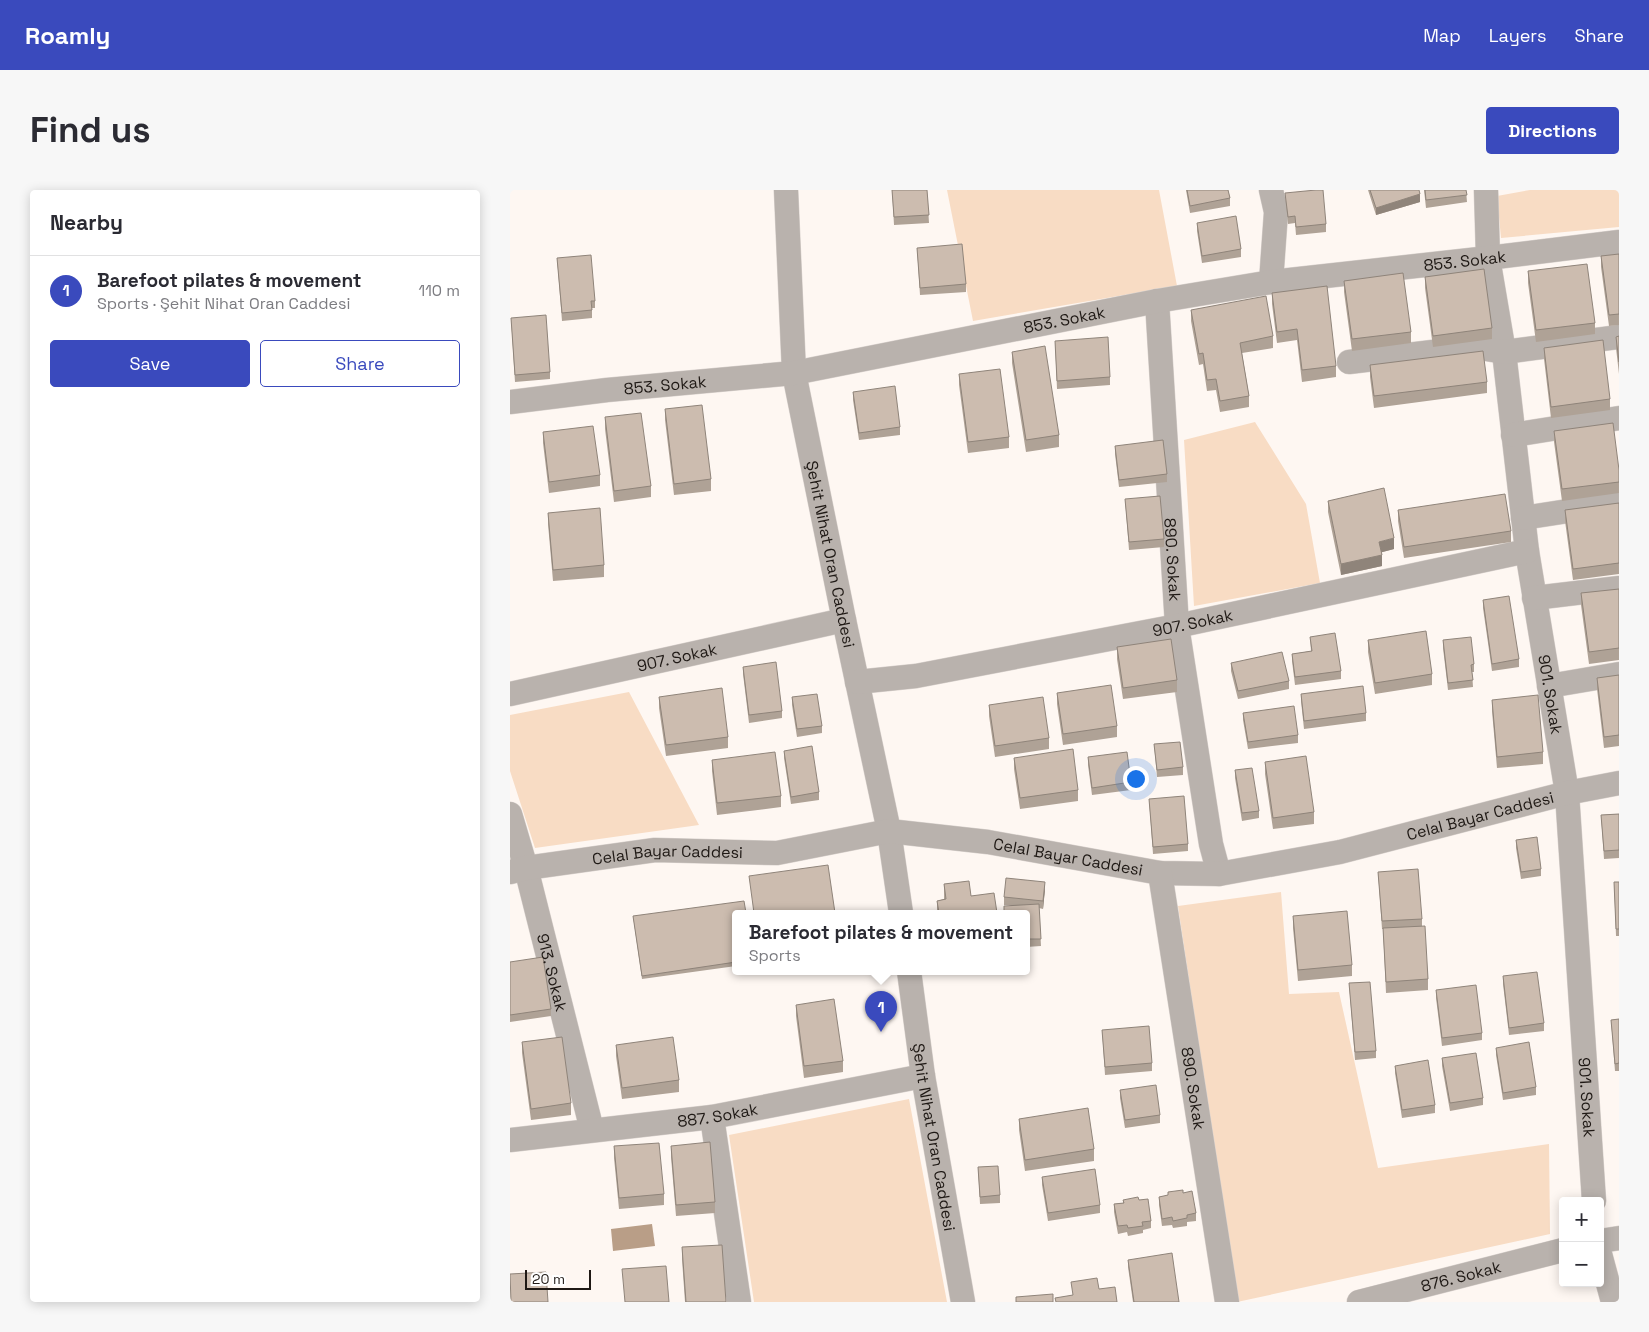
<!DOCTYPE html>
<meta charset="utf-8">
<style>
:root{--surface:#fff;--page:#f7f7f7;--text:#2b2b33;--muted:#7c7c81;--line:#e1e1e2;--accent:#3a4abd}
body{margin:0;font-family:"Space Grotesk",sans-serif;background:var(--page);color:var(--text)}
.controls{position:absolute;right:15px;bottom:15px;display:grid;overflow:hidden;border-radius:5px;box-shadow:0 2px 12px #0003}
.controls button{width:45px;height:45px;display:grid;place-items:center;padding:0;border:0;border-bottom:1px solid var(--line);background:var(--surface);color:var(--text);font:25px sans-serif}
.scale{position:absolute;left:15px;bottom:12px;width:66px;box-sizing:border-box;padding-left:5px;border:2px solid #1f1915;border-top:0;font-size:14px;line-height:18px;white-space:nowrap;color:#1f1915;-webkit-text-stroke:4px #fff;paint-order:stroke}
.you{position:absolute;left:625px;top:588px;width:18px;height:18px;margin:-12px;border:4px solid #fff;border-radius:50%;background:#1a73e8;box-shadow:0 0 0 8px #1a73e833}
.badge{display:grid;place-items:center;width:32px;height:32px;border-radius:50%;background:var(--accent);color:#fff;font-size:16px;font-weight:700}
.pin{position:absolute;translate:-50% -41px;filter:drop-shadow(0 1px 2px #0008)}
.pin::after{content:'';position:absolute;top:26px;width:18px;height:15px;background:inherit;clip-path:polygon(0 0,100% 0,50% 100%)}
.popup{position:absolute;left:222px;top:720px;width:298px;height:65px;box-sizing:border-box;display:grid;place-content:center;border-radius:5px;background:var(--surface);filter:drop-shadow(0 1px 4px #0005);font-size:16px;white-space:nowrap;color:var(--muted)}
.popup b{font-size:19px;color:var(--text)}
.popup::after{content:'';position:absolute;left:50%;top:100%;margin-left:-10px;border:10px solid transparent;border-top-color:var(--surface)}
.list{margin:0;padding:0;list-style:none}
h2{display:flex;justify-content:space-between;align-items:center;height:65px;margin:0;padding:0 20px;font-size:21px}
h2 small{font-size:16px;font-weight:400;color:var(--muted)}
.list li{display:grid;grid-template-columns:32px 1fr auto;gap:15px;align-items:center;box-sizing:border-box;height:70px;padding:0 20px;border-top:1px solid var(--line)}
.list b{display:block;font-size:19px;white-space:nowrap}
.list p{margin:0;font-size:16px;white-space:nowrap;color:var(--muted)}
.list em{font-size:16px;font-style:normal;color:var(--muted)}
.actions{display:flex;gap:10px;padding:15px 20px}
.actions a{flex:1;padding:11px 0;border:1px solid var(--accent);border-radius:5px;text-align:center;font-size:18px;color:var(--accent)}
.actions .main{background:var(--accent);color:#fff}
.map{position:relative;flex:none;width:1109px;height:1112px;overflow:hidden;border-radius:5px}
header{display:flex;align-items:center;gap:30px;box-sizing:border-box;height:70px;padding:0 25px;background:var(--accent);color:#fff}
header strong{font-size:24px}
nav{display:flex;gap:28px;margin-inline-start:auto;font-size:18px}
.intro{display:flex;align-items:center;justify-content:space-between;box-sizing:border-box;height:120px;padding:0 30px}
h1{margin:0;font-size:35px}
.button{padding:12px 22px;border-radius:5px;background:var(--accent);color:#fff;font-size:18px;font-weight:700}
main{display:flex;gap:30px;padding:0 30px}
aside{flex:1;background:var(--surface);border-radius:5px;box-shadow:0 2px 12px #0003}
.map>svg:first-child{display:block}
.green{fill:#f8dcc4}
.water{fill:#b99e87}
.lines{fill:none;stroke-linecap:round;stroke-linejoin:round}
.minor-casing{stroke:#dad3cf;stroke-width:25}
.minor{stroke:#b9b2ad;stroke-width:24}
.wall{fill:#afa296}
.shaded-wall{fill:#8f847a}
.building{fill:#ccbcaf;stroke:#8f847a}
.labels{text-anchor:middle;dominant-baseline:central;stroke-width:4;stroke-linejoin:round;paint-order:stroke}
.street-label{font-size:16px;fill:#1f1915;stroke:#fff}
</style>
<header>
<strong>Roamly</strong>
<nav><a>Map</a><a>Layers</a><a>Share</a></nav>
</header>
<div class="intro"><h1>Find us</h1><a class="button">Directions</a></div>
<main>
<aside>
<h2>Nearby<small></small></h2>
<ul class="list">
<li><span class="badge">1</span><div><b>Barefoot pilates &amp; movement</b><p>Sports · Şehit Nihat Oran Caddesi</p></div><em>110 m</em></li>
</ul>
<div class="actions"><a class="main">Save</a><a>Share</a></div>
</aside>
<div class="map">
<svg width="1109" height="1112" viewBox="0 0 1109 1112">
<rect width="100%" height="100%" fill="#fef7f2"/>
<path class="green" d="M437,0H649L667,96L463,131Z
M1020,0H1109V37L991,48L987,6Z
M745,232L796,314L810,393L684,416L674,250Z
M119,502L189,635L25,658L0,581V525Z
M771,702L779,804L829,802L868,978L1039,954L1040,1044L727,1112L668,716Z
M399,909L437,1112H244L219,945Z"/>
<path class="water" d="M142,1034L145,1056L103,1061L101,1039Z"/>
<g class="lines">
<g class="minor-casing">
<g id="minor">
<path id="s1" d="M276,0L284,183L334,430L379,641L391,723"/>
<path id="s2" d="M976,0L978,68L994,162L1017,361L1057,603L1084,1011"/>
<path d="M761,92L766,22L761,0"/>
<path id="s3" d="M647,111L667,436L701,654L709,684"/>
<path d="M839,172L964,157L994,162L1109,147"/>
<path id="s4" d="M0,212L97,200L284,183L647,111L761,92L978,68L1109,52"/>
<path d="M1003,245L1109,228"/>
<path d="M1013,328L1109,313"/>
<path d="M1024,408L1109,398"/>
<path id="s5" d="M347,492L406,486L667,436L1017,361"/>
<path d="M1039,496L1109,484"/>
<path id="s6" d="M0,504L334,430"/>
<path id="s7" d="M0,624L16,678L82,940"/>
<path id="s8" d="M0,682L16,678L145,660L267,663L379,641L478,652L650,683L709,684L830,662L1057,603L1109,593"/>
<path id="s9" d="M650,683L717,1112"/>
<path id="s10" d="M399,781L413,886L453,1112"/>
<path d="M202,927L229,1112"/>
<path id="s11" d="M0,950L202,927L413,886"/>
<path d="M1090,1051L1109,1048"/>
<path d="M1090,1064L1103,1112"/>
<path id="s12" d="M849,1112L1053,1060"/>
</g>
</g>
<use href="#minor" class="minor"/>
</g>
<path class="wall" d="M382,0H417L419,33L384,35Z
M676,0H718L720,8V16L680,23Z
M858,0H909L910,12L866,25Z
M914,0H956L957,12L916,18Z
M775,3L816,34V42L786,45L785,33L778,34Z
M687,33L731,59V67L692,73L687,41Z
M407,58L456,94V102L410,105Z
M1109,64V135L1099,136L1091,77V66Z
M47,68L85,111V118H82V128L52,131Z
M1018,81L1085,133V144L1026,152L1018,93Z
M915,87L982,138V149L923,157L915,98Z
M834,91L901,142V153L842,161L834,102Z
M762,103L826,176V187L792,192L787,150L767,153L762,114Z
M681,120L763,146V158L732,163L739,206V217L710,222L706,200L697,201L693,174L689,175L681,131Z
M1,128L40,182V189L5,192Z
M1109,146V184L1106,158V147Z
M545,151L600,187V195L547,199Z
M1034,158L1100,209V220L1041,228L1034,169Z
M502,162L549,245V257L516,262L502,173Z
M860,175L977,192V203L864,218L860,187Z
M449,184L499,247V258L458,263L449,195Z
M343,202L390,237V245L349,250L343,210Z
M155,219L201,289V301L164,305L155,230Z
M95,227L141,296V307L104,312L95,239Z
M1044,241L1109,280V303L1052,311L1044,252Z
M33,242L90,285V296L39,303L33,253Z
M605,256L657,284V292L609,297L605,264Z
M615,309L654,349V357L619,360Z
M818,311L884,359L872,362V376L831,385L818,322Z
M1109,313V384L1063,390L1055,331V320Z
M888,320L1001,341V352L894,368L888,331Z
M38,323L94,375V387L43,391L38,334Z
M1109,399V470L1079,474L1071,415V403Z
M973,410L1009,469V477L982,481L973,418Z
M800,447L831,481V489L785,495L782,471V464L801,461Z
M858,450L922,484V495L865,504L858,462Z
M933,450L964,474V482H962L963,497L938,500L933,458Z
M607,457L667,490V502L613,509L607,469Z
M721,473L779,491V499L728,509L721,481Z
M233,477L272,521V528L239,533L233,484Z
M1109,485V556L1094,558L1087,499V488Z
M547,503L607,536V547L553,555L547,514Z
M791,504L856,523V531L794,539L791,511Z
M149,507L218,547V558L156,566L149,518Z
M282,507L312,536V543L287,547L282,515Z
M982,510L1033,562V574L987,578L982,521Z
M479,515L539,548V559L485,567L479,526Z
M733,523L788,545V553L738,559L733,530Z
M644,554L673,577V585L647,587Z
M274,561L309,602V610L281,614L274,568Z
M578,567L621,592V600L582,605L578,575Z
M504,568L568,600V611L510,619L504,579Z
M202,570L271,606V617L207,625L202,581Z
M755,572L804,622V634L763,639L755,584Z
M725,580L749,621V628L732,631L725,588Z
M639,609L678,654V661L643,664Z
M1109,624V668L1094,669L1091,625Z
M1006,650L1031,679V686L1011,689L1006,658Z
M868,682L912,729V736L918,789V800L876,803L873,739H872Z
M1104,692H1109V746H1106Z
M434,694L461,706L487,723H427V711L434,709Z
M535,699L533,719L529,718L531,756L516,757V723L499,715H494V707Z
M226,723V776L132,789L123,726Z
M783,726L842,775V786L788,791L783,738Z
M0,772L41,819V826L0,832Z
M251,781H278L252,785Z
M993,786L1034,833V841L999,845L993,794Z
M839,793L866,861V868L845,870Z
M926,800L972,843V850L932,856L926,808Z
M286,815L333,871V882L294,888L286,826Z
M1109,829V881H1105L1101,830Z
M592,840L642,873V881L595,885Z
M12,852L61,913V925L21,930L12,863Z
M106,855L169,890V902L112,909L106,866Z
M986,858L1026,897V905L993,910L986,865Z
M932,868L973,908V915L940,921L932,876Z
M885,876L925,915V923L892,928L885,883Z
M610,900L650,925V933L615,938L610,908Z
M509,929L584,959V971L515,981L509,940Z
M104,956L154,1004V1015L109,1019L104,968Z
M161,956L205,1012V1023L166,1026L161,967Z
M468,977L490,1005V1013L470,1014Z
M532,987L590,1015V1023L538,1031L532,995Z
M673,1003L686,1023V1031L677,1032V1036L663,1038L662,1035L652,1036L649,1015V1007Z
M613,1010H629L641,1031V1038L633,1040V1043L618,1046L617,1042L608,1044L604,1022V1014L613,1013Z
M172,1057L216,1112H175L172,1069Z
M618,1070L669,1112H623L618,1077Z"/>
<path class="shaded-wall" d="M910,4V12L866,25V18Z
M884,348V359L869,363V352Z
M872,365V376L831,385V374Z
M535,692V699L533,719V711Z"/>
<path class="building" d="M382,0H417L419,25L384,27Z
M677,0H718L720,8L680,16Z
M806,0H813L816,34L786,37L785,26L778,27L775,3Z
M860,0H909L910,4L866,18Z
M915,0H956L957,5L916,10Z
M726,26L731,59L692,66L687,33Z
M452,54L456,94L410,98L407,58Z
M1109,64V124L1099,125L1091,66Z
M81,65L85,111H81L82,120L52,123L47,68Z
M1077,74L1085,133L1026,140L1018,81Z
M974,79L982,138L923,146L915,87Z
M893,83L901,142L842,149L834,91Z
M817,96L826,176L792,180L787,139L767,142L762,103Z
M756,106L763,146L730,153L739,206L710,211L706,189L697,190L693,163L689,164L681,120Z
M36,125L40,182L5,185L1,128Z
M1109,146V172L1106,147Z
M598,147L600,187L547,191L545,151Z
M1093,150L1100,209L1041,217L1034,158Z
M535,156L549,245L516,250L502,162Z
M973,161L977,192L864,206L860,175Z
M490,179L499,247L458,252L449,184Z
M385,196L390,237L349,243L343,202Z
M192,215L201,289L164,294L155,219Z
M131,223L141,296L104,301L95,227Z
M1103,233L1109,280V292L1052,299L1044,241Z
M83,236L90,285L39,292L33,242Z
M653,250L657,284L609,290L605,256Z
M874,298L884,348L869,352L872,365L831,374L818,311Z
M995,304L1001,341L894,357L888,320Z
M650,306L654,349L619,352L615,309Z
M1109,313V373L1063,379L1055,320Z
M90,318L94,375L43,380L38,323Z
M1109,399V458L1079,462L1071,403Z
M999,406L1009,469L982,474L973,410Z
M916,441L922,484L865,493L858,450Z
M825,443L831,481L785,487L782,464L802,461L800,447Z
M961,447L964,474L961,475L963,490L938,493L933,450Z
M661,449L667,490L613,498L607,457Z
M772,462L779,491L728,501L721,473Z
M266,472L272,521L239,525L233,477Z
M1109,485V545L1094,547L1087,488Z
M601,495L607,536L553,544L547,503Z
M853,496L856,523L794,531L791,504Z
M212,498L218,547L156,555L149,507Z
M307,504L312,536L287,539L282,507Z
M1028,505L1033,562L987,567L982,510Z
M533,507L539,548L485,556L479,515Z
M784,516L788,545L738,552L733,523Z
M670,552L673,577L647,580L644,554Z
M302,556L309,602L281,607L274,561Z
M563,559L568,600L510,608L504,568Z
M265,562L271,606L207,613L202,570Z
M617,562L621,592L582,598L578,567Z
M796,566L804,622L763,628L755,572Z
M742,578L749,621L732,623L725,580Z
M674,606L678,654L643,657L639,609Z
M1109,624V660L1094,661L1091,625Z
M1027,647L1031,679L1011,682L1006,650Z
M318,675L325,723H244L239,686Z
M908,679L912,729L872,731L868,682Z
M496,688L535,692L533,711L494,707Z
M459,691L461,706L484,703L487,723H429L427,711L436,709L434,694Z
M1104,692H1109V739H1106Z
M234,711L236,723H226V772L132,786L123,726Z
M529,714L531,749H516V723H494V716Z
M837,721L842,775L788,780L783,726Z
M915,736L918,789L876,792L873,738Z
M33,767L41,819L0,825V772Z
M1027,782L1034,833L999,838L993,786Z
M860,792L866,861L845,862L839,793Z
M966,795L972,843L932,848L926,800Z
M324,809L333,871L294,876L286,815Z
M1109,829V873L1105,874L1101,830Z
M639,836L642,873L595,877L592,840Z
M52,847L61,913L21,919L12,852Z
M163,847L169,890L112,898L106,855Z
M1019,852L1026,897L993,903L986,858Z
M966,863L973,908L940,913L932,868Z
M918,870L925,915L892,920L885,876Z
M646,895L650,925L615,930L610,900Z
M578,918L584,959L515,970L509,929Z
M200,952L205,1012L166,1015L161,956Z
M149,953L154,1004L109,1008L104,956Z
M488,976L490,1005L470,1007L468,977Z
M585,979L590,1015L538,1023L532,987Z
M673,1000V1003L682,1001L686,1023L677,1025V1028L663,1031L662,1027L652,1029L649,1007L658,1005V1002Z
M628,1007L629,1010L638,1009L641,1031L632,1032L633,1036L618,1038L617,1035L608,1036L604,1014L614,1013L613,1010Z
M212,1055L216,1112H176L172,1057Z
M662,1063L669,1112H624L618,1070Z
M156,1076L159,1112H115L112,1079Z
M36,1082L38,1112H1L0,1084Z
M587,1088L589,1099L605,1097L607,1112H546L545,1108L563,1105L561,1092Z
M543,1104V1112H506V1107Z"/>
<g class="labels">
<g class="street-label">
<text stroke="none"><textPath href="#s4" startOffset="966">853. Sokak</textPath></text>
<text stroke="none"><textPath href="#s4" startOffset="561">853. Sokak</textPath></text>
<text stroke="none"><textPath href="#s4" startOffset="156">853. Sokak</textPath></text>
<text stroke="none"><textPath href="#s1" startOffset="368">Şehit Nihat Oran Caddesi</textPath></text>
<text stroke="none"><textPath href="#s3" startOffset="259">890. Sokak</textPath></text>
<text stroke="none"><textPath href="#s5" startOffset="341">907. Sokak</textPath></text>
<text stroke="none"><textPath href="#s6" startOffset="171">907. Sokak</textPath></text>
<text stroke="none"><textPath href="#s2" startOffset="509">901. Sokak</textPath></text>
<text stroke="none"><textPath href="#s8" startOffset="984">Celal Bayar Caddesi</textPath></text>
<text stroke="none"><textPath href="#s8" startOffset="159">Celal Bayar Caddesi</textPath></text>
<text stroke="none"><textPath href="#s8" startOffset="564">Celal Bayar Caddesi</textPath></text>
<text stroke="none"><textPath href="#s7" startOffset="164">913. Sokak</textPath></text>
<text stroke="none"><textPath href="#s9" startOffset="218">890. Sokak</textPath></text>
<text stroke="none"><textPath href="#s2" startOffset="914">901. Sokak</textPath></text>
<text stroke="none"><textPath href="#s11" startOffset="209">887. Sokak</textPath></text>
<text stroke="none"><textPath href="#s10" startOffset="168">Şehit Nihat Oran Caddesi</textPath></text>
<text stroke="none"><textPath href="#s12" startOffset="105">876. Sokak</textPath></text>
</g>
</g>
</svg>
<div class="controls">
<button>+</button>
<button>−</button>
</div>
<div class="scale">20 m</div>
<div class="you"></div>
<div class="pin badge" style="left:371px;top:842px">1</div>
<div class="popup"><b>Barefoot pilates &amp; movement</b>Sports</div>
</div>
</main>
